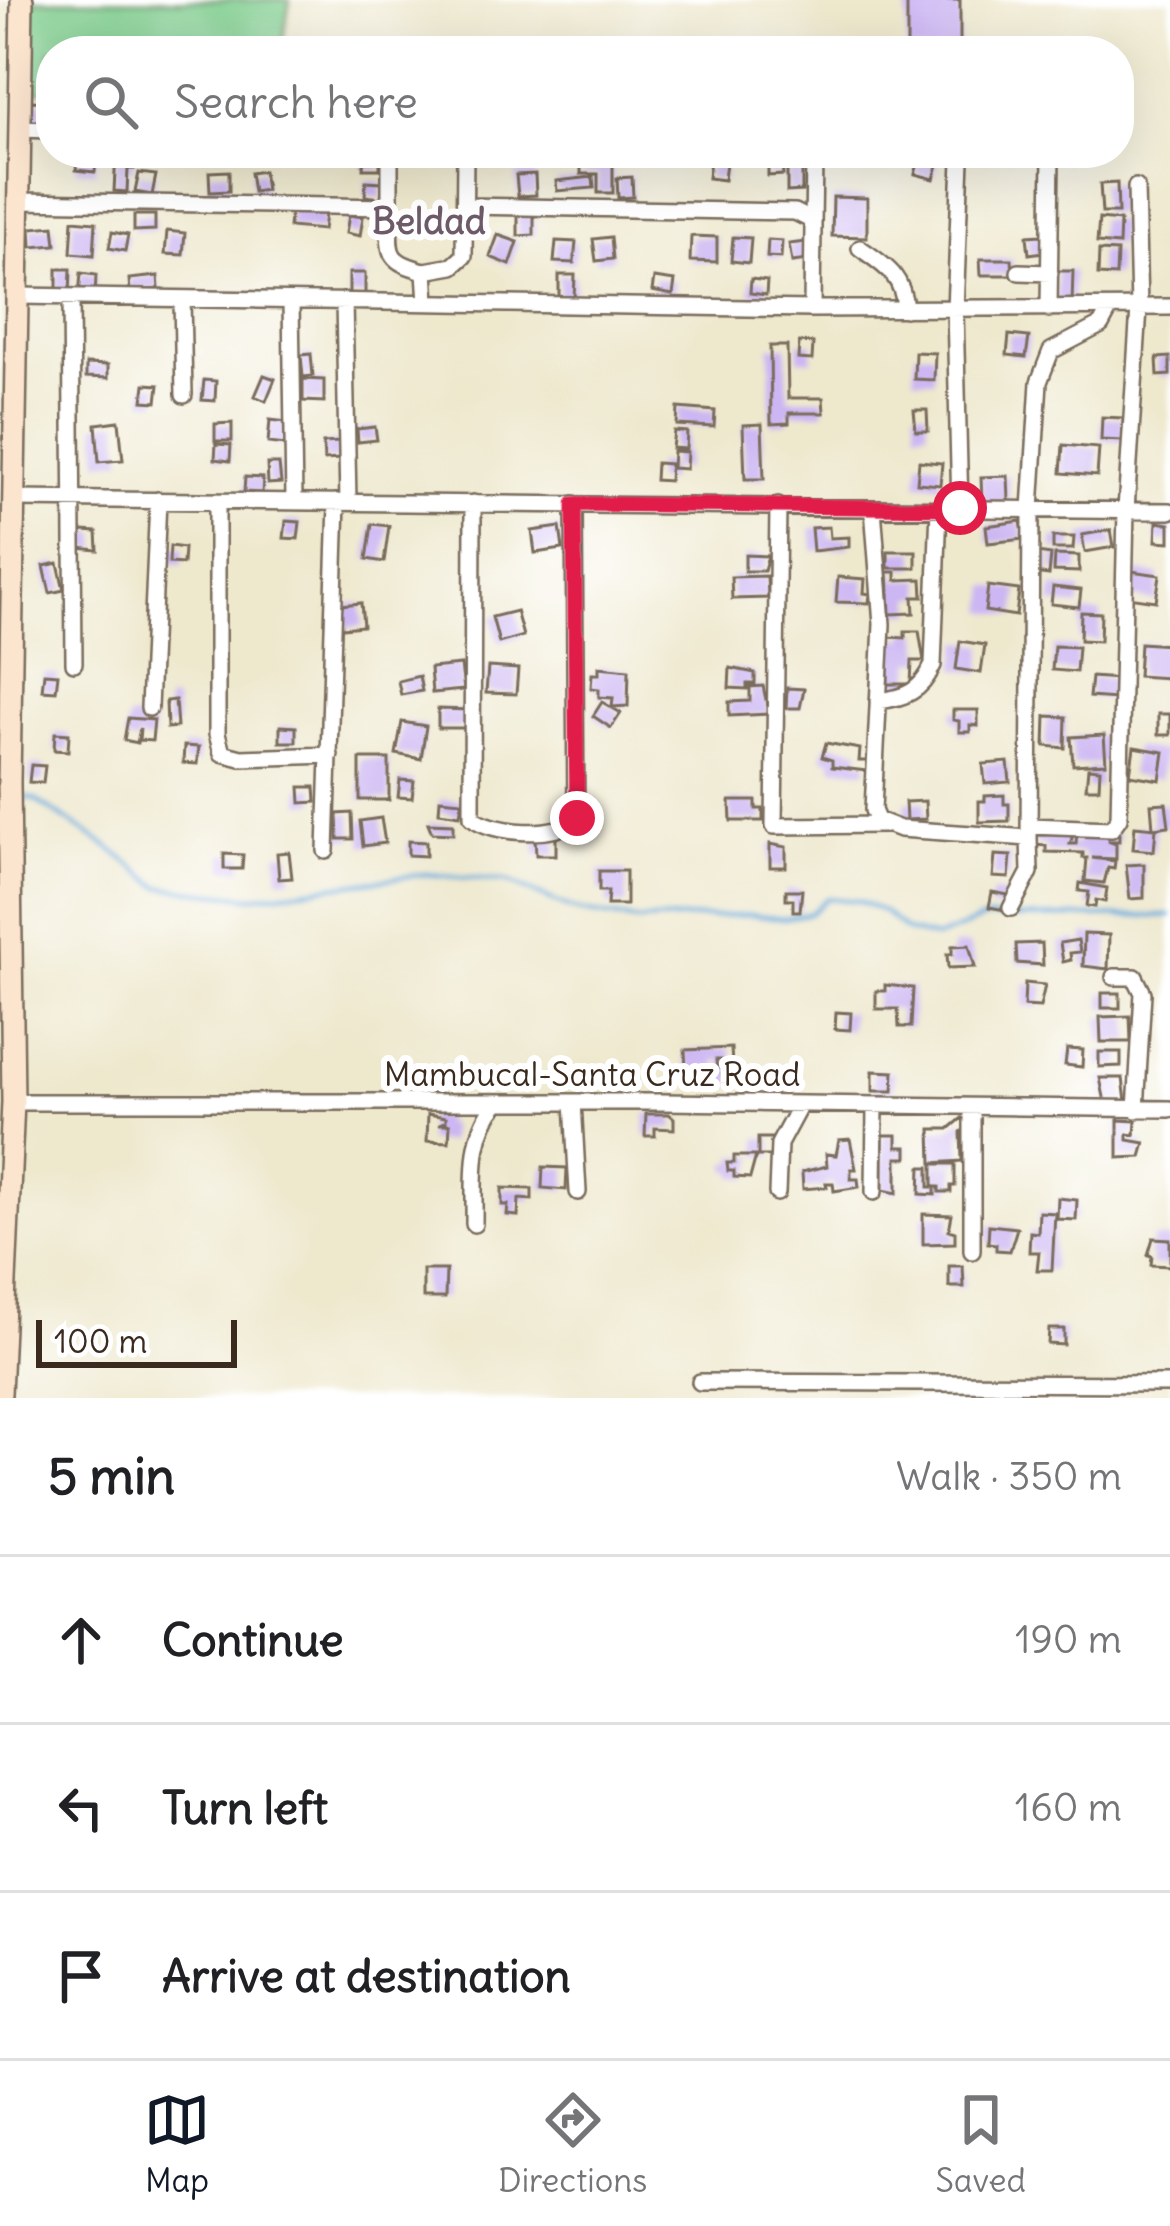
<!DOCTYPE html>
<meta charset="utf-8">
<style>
:root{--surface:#fff;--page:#f6f6f6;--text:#202124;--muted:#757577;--line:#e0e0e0;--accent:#111827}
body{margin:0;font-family:Delius,sans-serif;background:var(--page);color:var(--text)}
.scale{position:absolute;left:36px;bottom:30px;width:201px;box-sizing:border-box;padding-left:12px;border:6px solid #3b2a1e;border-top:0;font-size:33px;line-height:42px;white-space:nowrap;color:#3b2a1e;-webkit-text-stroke:9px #fff;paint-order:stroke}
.stop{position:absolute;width:36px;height:36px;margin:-27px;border:9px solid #e11d48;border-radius:50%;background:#fff}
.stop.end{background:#e11d48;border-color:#fff;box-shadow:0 3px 12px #0008}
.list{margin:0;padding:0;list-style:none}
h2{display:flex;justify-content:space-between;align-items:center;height:156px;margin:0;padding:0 48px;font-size:51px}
h2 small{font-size:39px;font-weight:400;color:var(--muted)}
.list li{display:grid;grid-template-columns:78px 1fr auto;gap:36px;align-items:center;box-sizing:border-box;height:168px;padding:0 48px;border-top:3px solid var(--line)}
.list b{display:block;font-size:45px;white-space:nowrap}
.list em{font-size:39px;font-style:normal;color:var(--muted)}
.icon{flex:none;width:66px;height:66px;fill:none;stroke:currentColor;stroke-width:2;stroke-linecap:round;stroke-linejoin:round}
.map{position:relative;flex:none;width:1170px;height:1398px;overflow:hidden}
.search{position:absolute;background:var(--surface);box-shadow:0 12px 48px #0002;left:36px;right:36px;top:36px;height:132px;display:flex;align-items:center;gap:30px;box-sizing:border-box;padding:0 42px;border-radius:48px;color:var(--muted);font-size:45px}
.sheet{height:660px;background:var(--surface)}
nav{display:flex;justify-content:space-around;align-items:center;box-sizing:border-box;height:168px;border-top:3px solid var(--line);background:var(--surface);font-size:33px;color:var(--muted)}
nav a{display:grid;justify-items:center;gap:6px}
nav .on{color:var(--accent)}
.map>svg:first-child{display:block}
.green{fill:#7dcc8c;stroke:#5c7b55;stroke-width:3}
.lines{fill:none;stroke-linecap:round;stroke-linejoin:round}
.stream{stroke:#63a8d9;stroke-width:4.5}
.building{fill:#ccb6f3}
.minor-casing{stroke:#7a6c5b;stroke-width:20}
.secondary-casing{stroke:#7a6c5b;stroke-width:26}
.minor{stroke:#fff;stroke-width:15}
.secondary{stroke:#fce5cf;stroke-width:21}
.route{stroke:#e11d48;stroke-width:15}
.labels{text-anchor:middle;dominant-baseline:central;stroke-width:12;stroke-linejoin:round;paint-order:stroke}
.street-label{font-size:33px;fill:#3b2a1e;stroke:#fff}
.neighbourhood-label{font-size:36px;font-weight:bold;fill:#6e5b69;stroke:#fff}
</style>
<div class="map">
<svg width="1170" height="1398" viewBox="0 0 1170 1398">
<rect width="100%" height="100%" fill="#fff"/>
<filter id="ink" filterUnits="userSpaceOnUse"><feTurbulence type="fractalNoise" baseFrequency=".00833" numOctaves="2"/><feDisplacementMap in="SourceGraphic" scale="24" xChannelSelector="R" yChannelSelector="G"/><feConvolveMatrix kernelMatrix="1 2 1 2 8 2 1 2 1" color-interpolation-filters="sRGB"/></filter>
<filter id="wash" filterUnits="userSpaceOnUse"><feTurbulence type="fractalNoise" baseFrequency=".004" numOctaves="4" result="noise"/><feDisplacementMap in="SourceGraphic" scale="48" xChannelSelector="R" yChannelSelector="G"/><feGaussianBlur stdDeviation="2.7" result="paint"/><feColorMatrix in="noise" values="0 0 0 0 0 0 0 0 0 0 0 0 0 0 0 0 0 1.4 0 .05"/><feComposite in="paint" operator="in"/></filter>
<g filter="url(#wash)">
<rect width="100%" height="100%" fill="#eee8cd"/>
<path class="green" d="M32,0H290L281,51H51V91H27Z"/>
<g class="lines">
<path class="stream" d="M17,795L34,799L110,848L160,887L249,897L426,874L505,881L578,911L638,921L751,915L784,919L811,913L827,898L859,901L884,912L907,931L936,938L987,918L1170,916"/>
</g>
<g id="blocks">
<path class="building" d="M907,0H960V51H907Z
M31,101L47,102L46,125L30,124Z
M78,153H97L95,172L76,170Z
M116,153H134V169H128L127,192L114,191Z
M921,153L940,158L934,179L915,174Z
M364,154H380V169H363Z
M710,160L726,162L724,180L708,178Z
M782,160L783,175L768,176V161Z
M581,163H613V193H598V174H581Z
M787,165H802V191L787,192Z
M229,171V191L210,192L209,172Z
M263,171L266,190L253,192L250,173Z
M139,173L156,175L152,195L135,192Z
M535,174L536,195L518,196L516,175Z
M593,177L594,188L557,191L556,181Z
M632,177L633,197L618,198L617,178Z
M366,181L382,182L381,198L365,196Z
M1117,183L1118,213H1102L1100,184Z
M833,197L867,198V237L832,236Z
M291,210L325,214L323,230L289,227Z
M518,214H534V235L518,236Z
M134,215H155V230L134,231Z
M349,215L363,217L360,236L346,233Z
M1099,219L1120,221L1119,245L1097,243Z
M73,220L96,222L94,255L71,253Z
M54,226L56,245L32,247L31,228Z
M167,231L185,233L183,255L165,254Z
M112,232L128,235L125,251L109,248Z
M498,235L518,242L510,265L490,257Z
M1042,235L1044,252L1029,254L1027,236Z
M691,236L717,237V262L690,261Z
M611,237L613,259L596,261L593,239Z
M733,237L751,238L749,263L731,261Z
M768,240L782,241L781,258L767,257Z
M556,241L576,242L574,263L554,262Z
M806,242L808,260L792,262L789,244Z
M1099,251L1117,252L1116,276L1098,275Z
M980,259H1012L1013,275H981Z
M57,269H71L70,295L57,294Z
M1057,271H1073L1072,304H1057Z
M81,273L96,275L95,298L79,296Z
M349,273H365V296H349Z
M559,275H575L574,298H559Z
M158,276L159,289L130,292L129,279Z
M654,278L675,281L673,295L652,291Z
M751,279L767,281L766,295L750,293Z
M1009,335L1029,337L1026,357L1007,355Z
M799,342L813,343L812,360L798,359Z
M770,346H787L788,398H823L824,413H789V423L771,424Z
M915,352L935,353L934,380L914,379Z
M311,354L313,376L303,377L301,355Z
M1170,357V375L1158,376L1157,358Z
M86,364L108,365V378L86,377Z
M264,375L275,379L266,401L255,396Z
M303,379L324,380V402L303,401Z
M204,380L216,381L215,401L202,400Z
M145,384L159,385L157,402L143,401Z
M678,408L715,411L714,427L677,425Z
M914,410H927L928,431H916Z
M1102,417L1123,418V441L1101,440Z
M270,420L288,422L286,445L268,443Z
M119,421L123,460L99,462L96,424Z
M232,423V441H215V424Z
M762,424L764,479H745L743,425Z
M375,427L377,440L358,442L357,429Z
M674,431L687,432L686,449L672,448Z
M339,442L340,459L324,460L323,443Z
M216,444L231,445L230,461L215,459Z
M1063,445L1099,448L1097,476L1061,473Z
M673,451L687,452L686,469L672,468Z
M919,461L942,463L940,485L917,483Z
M656,463L670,464L669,481L655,480Z
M267,464H279L281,483L268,484Z
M1008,476L1009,501L982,503L981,477Z
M245,477L263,478L262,493L244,492Z
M286,521L300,522L298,539L284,538Z
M1021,521L1024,539L988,543L986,526Z
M1157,522L1170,524V542L1156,541Z
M372,524L389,526L384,562L367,559Z
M560,527L563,549L535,553L532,531Z
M829,527L830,538L849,537V547L813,551L811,528Z
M1111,530L1114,547L1085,552L1082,535Z
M82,531L97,532L98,550L78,548Z
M1053,537H1074L1073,549H1053Z
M170,546L184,548L183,564L169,563Z
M888,551H916V568H888Z
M1037,553L1051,555L1049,575L1034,573Z
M745,555L768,556L764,571H745Z
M1055,555L1079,556V572L1054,571Z
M58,563L64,590L50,593L44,566Z
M1131,571L1160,575L1156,601L1128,597Z
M888,572H896V580L922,579L923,597H913L914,613L890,614Z
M767,576L768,598L732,599L731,577Z
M838,577L865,579L864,593L870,594L869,603L836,602Z
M988,586L1019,590L1016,616L985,611Z
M1053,587L1081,590L1079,607L1051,604Z
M361,603L363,626L342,628L340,605Z
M516,611L523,636L499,643L492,617Z
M1081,612L1101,613L1100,641L1080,640Z
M905,631H919L924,661H912L911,684H888V637L905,638Z
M960,641L985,645L981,673L956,669Z
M1140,643L1169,645L1167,678L1138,676Z
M1054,646L1078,647L1076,672L1052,670Z
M461,665L464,690L432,693L430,668Z
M488,667L518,669L516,694L486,693Z
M599,667L629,670L628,706L612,707L613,698L599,697V689L591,688L592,674H599Z
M730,668L755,673V684H747V689L729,688Z
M44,673L58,674L56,691L42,690Z
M419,676L422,691L401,695L398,681Z
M1091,677L1118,679L1116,699L1089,697Z
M763,686L769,714L729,716V702L750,701V687Z
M787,688L804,689L800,708H786Z
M175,700L177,727L167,728L166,701Z
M602,702L621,713L611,728L593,716Z
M438,709L470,710L471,728H438Z
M953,710H978V726L970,725V732H959V721L953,720Z
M1158,714H1170V735H1158Z
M1046,716L1066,717L1065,748L1045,746Z
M128,718L154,720L152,741L139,740L140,728L137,743L124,740Z
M402,722L426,726L421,759L396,754Z
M280,726L296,727V742H280Z
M55,733L69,734L68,751L54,750Z
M1104,735L1106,763L1073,765L1071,737Z
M826,743L860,749L859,761H867V771L832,767V760L822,757Z
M184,746L199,747L197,764L183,763Z
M1134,747L1164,752L1160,780L1130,775Z
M360,759H389V800H360Z
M1008,762L1010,782L985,784L983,764Z
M31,765L45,766L43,783L29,782Z
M1088,768L1100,769L1099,788H1086Z
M400,780L414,781L412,798L398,797Z
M300,787H315L316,802L301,803Z
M1004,795V804H1009V821L979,822V801H985V796Z
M440,799L462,801L460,815L439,812Z
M730,801H756V809H763V821H731Z
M925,801L926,819L906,820L905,802Z
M1166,803L1169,826L1153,828L1151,804Z
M352,813L353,839H338L337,814Z
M381,818L385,843L363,846L360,821Z
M428,823L453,824V834L432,833Z
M1135,826L1156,828L1154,851L1133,849Z
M1036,829L1074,832L1070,844H1076L1077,831L1119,834V841H1108L1116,844V859L1092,858L1115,861L1114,869L1108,868L1104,883L1085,881L1087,858H1083V853L1046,852V846L1035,845Z
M535,837H556V855H536Z
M408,841L426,842V856L408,855Z
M770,844L786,847V867H770Z
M289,852L292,878L279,879L277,853Z
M224,854L243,855L242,869H224Z
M995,855L1011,856L1009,878L993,877Z
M1144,864V898L1130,899L1126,865Z
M599,871H626V905H607L608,891H599Z
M1080,883L1107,888L1105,902L1096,900L1095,907L1087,906L1089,892L1079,891Z
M786,890H802L800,911H793V899H786Z
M992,892L1008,895L1005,910L989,907Z
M1084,934L1109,935L1108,969L1083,966Z
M1078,940L1080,952L1070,953L1071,960L1063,962L1060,943Z
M1042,943L1043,965L1017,963L1016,944Z
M969,945L975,967L948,968L947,954H952V946Z
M1025,983L1045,985L1040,1007L1024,1006Z
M885,985L913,988L911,1027H899L898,1009H876V991H885Z
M1102,993H1120V1008H1102Z
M836,1012L851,1013L850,1030L835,1029Z
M1130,1016L1131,1042H1101L1100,1017Z
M731,1048L733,1083L723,1084L721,1060H716L717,1071L712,1072V1079L700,1080L699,1070L686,1071L685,1050Z
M1067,1049L1083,1050L1082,1067L1065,1065Z
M1099,1052H1121V1066L1099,1067Z
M873,1071L894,1072L893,1091H873Z
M1100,1078H1123L1126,1102H1105Z
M428,1114L446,1117V1122L439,1124H450L449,1142L427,1141Z
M646,1114H669L674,1118V1129L655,1128V1136H645Z
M962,1118L969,1126L961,1132L962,1161L932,1163L931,1129H949Z
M1118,1120L1136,1121L1135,1135L1128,1134V1140L1145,1143L1141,1157L1118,1158Z
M883,1135H897V1147H907V1158H897V1193L883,1190Z
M758,1138H772V1156H758Z
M850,1139L856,1169H851V1179H858L859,1187L834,1191L833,1183H826L827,1187L803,1189L802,1172L827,1166L826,1154L836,1155L839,1140Z
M734,1156H756L750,1178L734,1177V1171H728L727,1163H734Z
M933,1164H955V1186H951V1192H939V1187H933Z
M543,1167L567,1168L566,1190L542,1188Z
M921,1167H929V1187H935V1195L920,1194Z
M502,1188L532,1189V1200L519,1199L518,1216L507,1215L508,1205H502Z
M1058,1198L1077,1200L1076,1220L1057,1219Z
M1039,1212L1055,1213L1052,1270H1037L1039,1252H1029L1030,1232L1038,1233Z
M923,1214L952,1215L949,1230L955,1232V1243L923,1244Z
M989,1225L1017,1228L1010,1251L996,1250V1244L988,1243Z
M1153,1238L1170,1239V1266L1151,1265L1152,1256L1148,1255Z
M949,1266H963L964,1287H949Z
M423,1270H446L445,1298H423Z
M1049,1329H1064V1345L1048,1344Z"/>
</g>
</g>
<g filter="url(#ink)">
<use href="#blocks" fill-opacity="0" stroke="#7a6c5b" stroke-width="3"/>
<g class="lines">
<g class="minor-casing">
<path id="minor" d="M19,129L51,130
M810,153L814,160L813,226
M18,201L390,207C391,249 380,260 425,271L427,303
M465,206L795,212L809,219L813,226L812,309
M390,207V153
M860,248C885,266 903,275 905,309
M425,271L453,266L464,256L465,153
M1019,272L1050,273
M18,296L812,309L1170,307
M71,297L74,663
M182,299L184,395
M291,301L294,501
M344,301L348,502
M1049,309L1051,153
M15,499L1170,511
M217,501V734L222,753L241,758L330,755
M473,503L472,817C490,834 561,839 576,818L574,504
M778,506L774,826L885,825
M873,508L882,624L873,810L877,820L900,829L1029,838L1031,509L1039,382L1051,351L1101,325L1109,310
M960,508L955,310L961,160
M878,701C905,698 922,691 933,665L939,508
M149,708L158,500
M1030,826L1111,829L1119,818L1126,510L1139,308L1136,187
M326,851L337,502
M1011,908L1030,872L1029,838
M1114,977H1135L1143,993L1136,1110
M13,1102H662L1170,1109
M573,1102L578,1192
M874,1192L875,1106
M777,1193L779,1144L800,1105
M474,1224C475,1182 468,1135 498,1102
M972,1251V1108
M700,1382L1170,1384"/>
</g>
<g class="secondary-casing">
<path id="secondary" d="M0,1394L13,1102L9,782L22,0"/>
</g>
<use href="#minor" class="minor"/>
<use href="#secondary" class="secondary"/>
</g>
</g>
<g class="lines" filter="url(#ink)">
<path class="route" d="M577,818L574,504L960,508"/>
</g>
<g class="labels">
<g class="street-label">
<text x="592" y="1074">Mambucal-Santa Cruz Road</text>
</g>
<g class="neighbourhood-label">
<text x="429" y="221">Beldad</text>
</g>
</g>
</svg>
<div class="scale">100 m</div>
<div class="stop" style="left:960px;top:508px"></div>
<div class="stop end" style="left:577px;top:818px"></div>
<div class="search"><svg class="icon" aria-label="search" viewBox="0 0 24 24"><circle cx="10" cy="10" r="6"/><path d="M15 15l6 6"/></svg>Search here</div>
</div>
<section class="sheet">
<h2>5 min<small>Walk · 350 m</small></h2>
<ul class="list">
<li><svg class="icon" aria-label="ahead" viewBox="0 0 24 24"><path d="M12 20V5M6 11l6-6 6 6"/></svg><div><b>Continue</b></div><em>190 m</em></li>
<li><svg class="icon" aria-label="left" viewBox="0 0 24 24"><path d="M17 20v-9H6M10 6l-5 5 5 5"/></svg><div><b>Turn left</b></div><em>160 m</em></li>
<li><svg class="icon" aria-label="arrive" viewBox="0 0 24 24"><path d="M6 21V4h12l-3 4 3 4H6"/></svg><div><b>Arrive at destination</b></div></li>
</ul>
</section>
<nav>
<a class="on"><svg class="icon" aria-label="map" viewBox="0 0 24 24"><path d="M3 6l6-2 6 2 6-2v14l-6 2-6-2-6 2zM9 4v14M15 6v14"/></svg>Map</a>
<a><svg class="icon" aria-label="directions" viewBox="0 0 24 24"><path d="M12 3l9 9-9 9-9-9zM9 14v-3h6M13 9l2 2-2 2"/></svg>Directions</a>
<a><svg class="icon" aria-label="saved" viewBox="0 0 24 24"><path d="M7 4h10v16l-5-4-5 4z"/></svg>Saved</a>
</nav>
